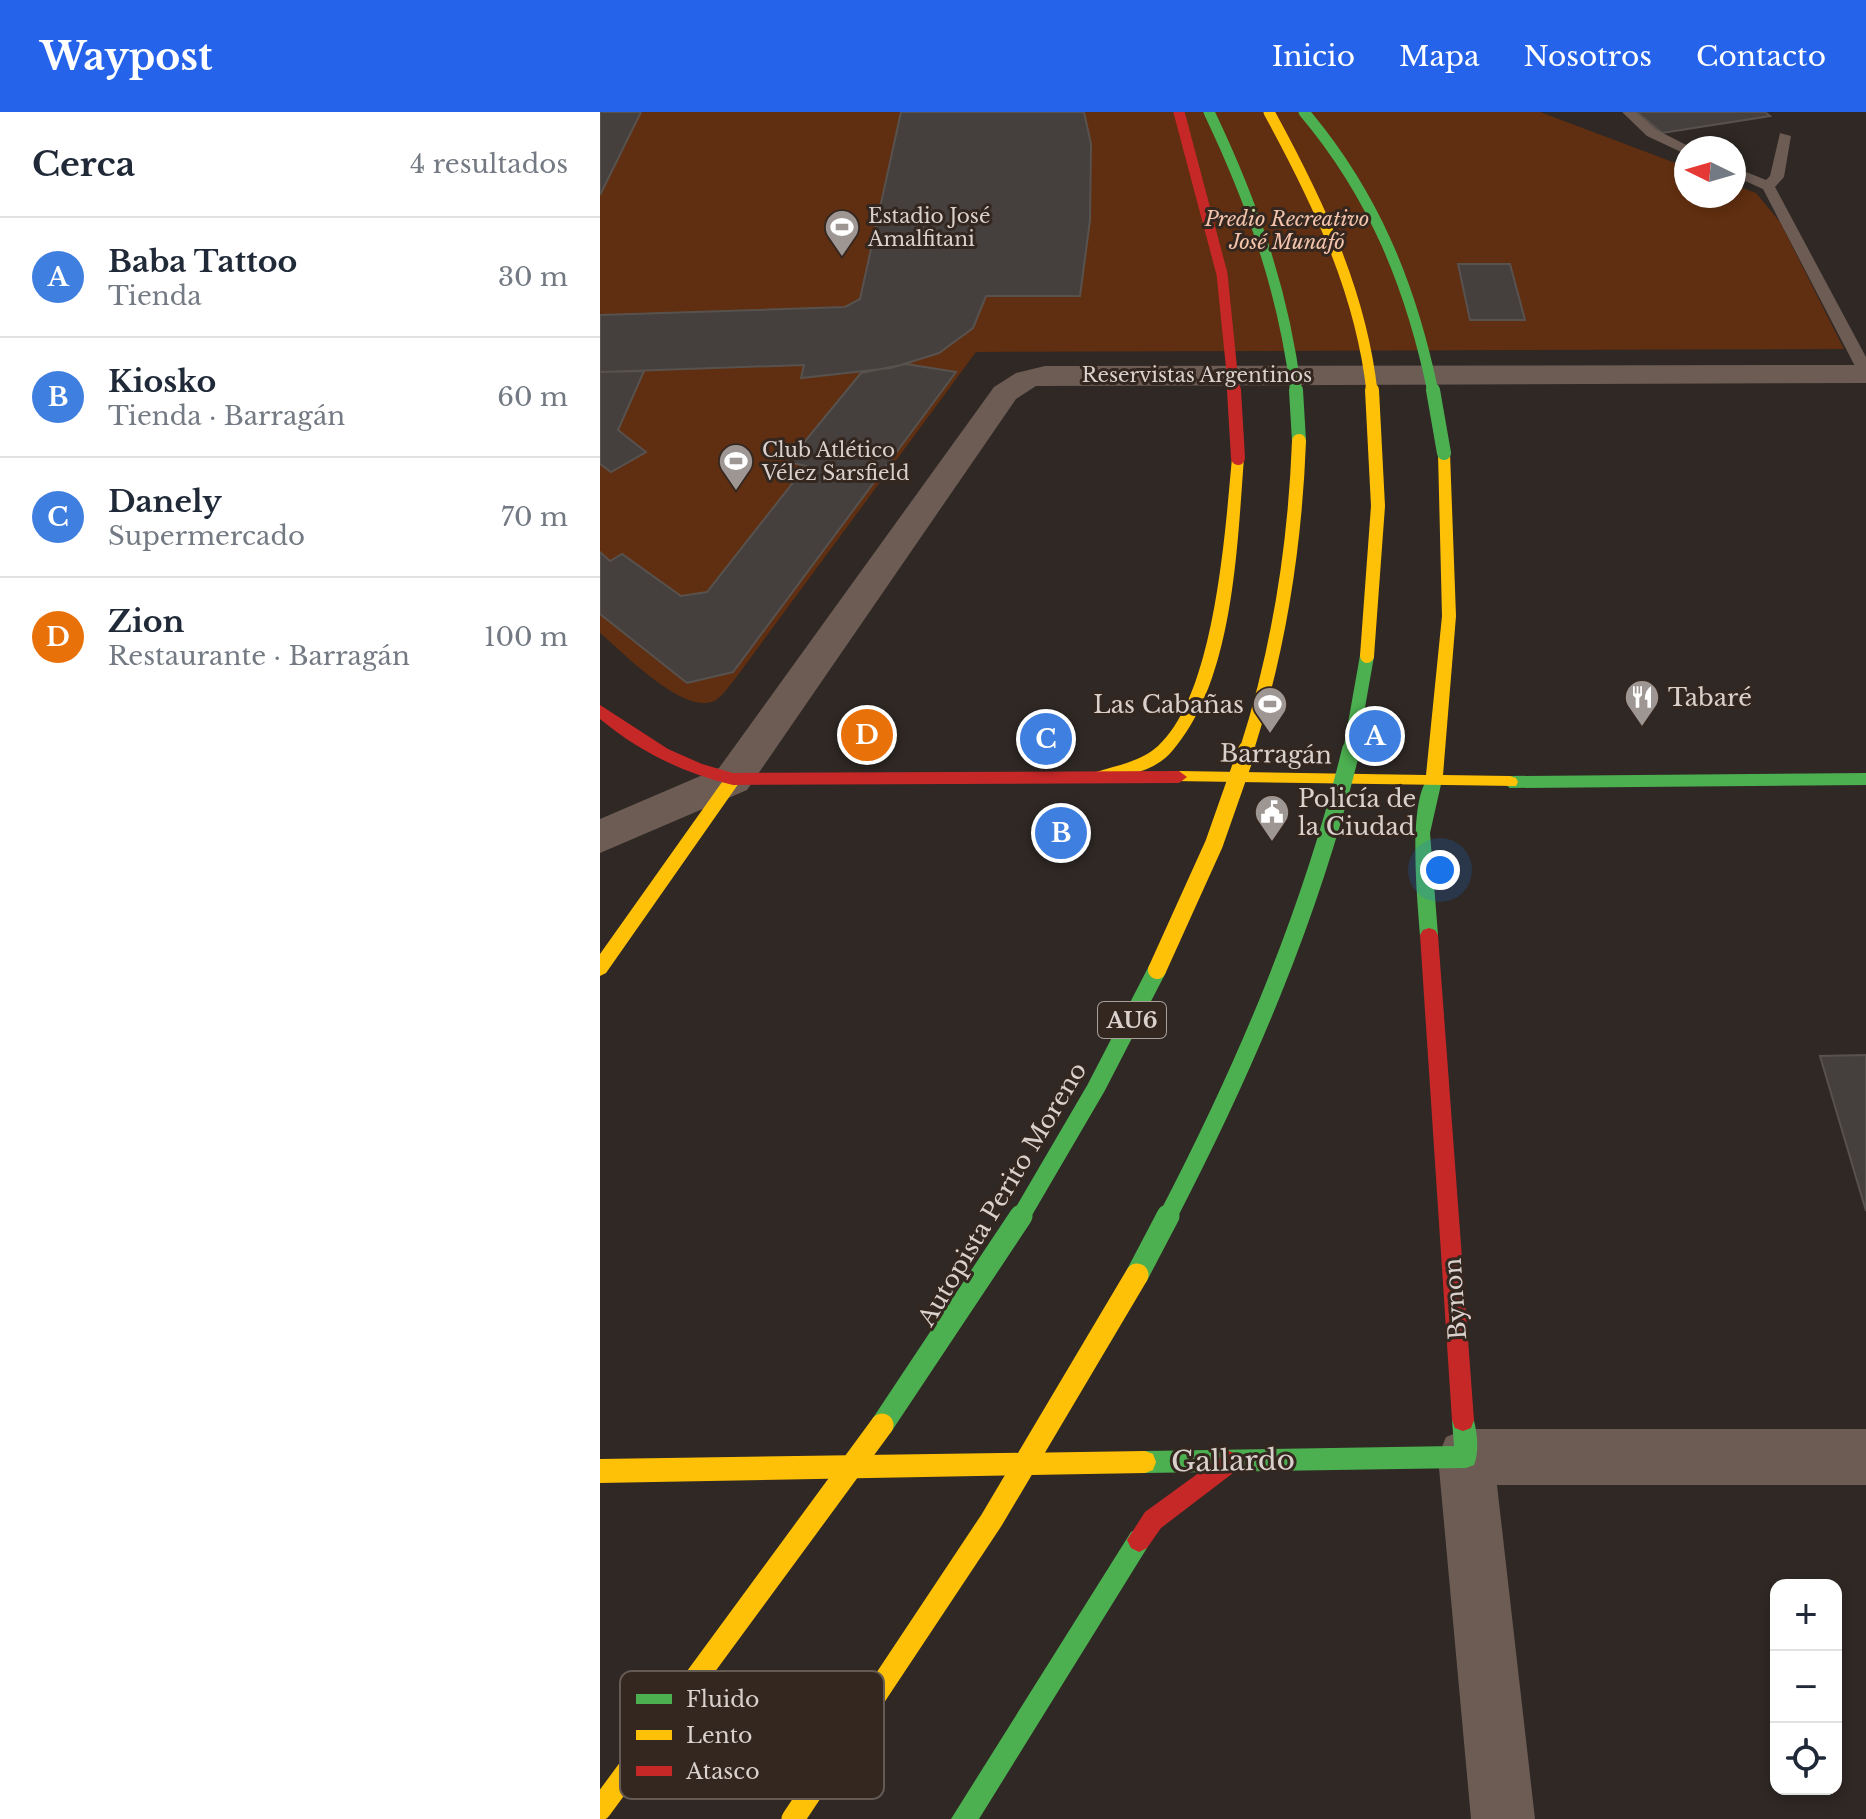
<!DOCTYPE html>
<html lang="es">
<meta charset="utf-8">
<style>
:root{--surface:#fff;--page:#f6f6f7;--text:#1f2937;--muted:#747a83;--line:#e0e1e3;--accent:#2563eb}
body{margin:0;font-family:"Libre Baskerville",serif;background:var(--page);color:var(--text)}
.controls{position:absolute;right:24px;bottom:24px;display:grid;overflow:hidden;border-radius:16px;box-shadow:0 4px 12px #0003}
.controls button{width:72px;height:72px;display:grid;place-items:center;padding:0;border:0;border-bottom:2px solid var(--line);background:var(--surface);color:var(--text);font:40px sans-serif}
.compass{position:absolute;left:1074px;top:24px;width:72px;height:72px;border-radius:50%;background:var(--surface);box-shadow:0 4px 12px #0003;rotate:275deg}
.you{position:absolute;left:840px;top:758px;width:28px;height:28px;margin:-20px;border:6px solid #fff;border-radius:50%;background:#1a73e8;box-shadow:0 0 0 12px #1a73e833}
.badge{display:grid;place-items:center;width:52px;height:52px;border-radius:50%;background:var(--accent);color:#fff;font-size:26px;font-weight:700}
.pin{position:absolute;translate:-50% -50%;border:4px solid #fff;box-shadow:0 2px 8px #0006}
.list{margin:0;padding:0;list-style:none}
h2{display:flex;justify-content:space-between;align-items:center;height:104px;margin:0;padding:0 32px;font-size:34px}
h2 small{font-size:26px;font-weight:400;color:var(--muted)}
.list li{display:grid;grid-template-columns:52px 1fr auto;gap:24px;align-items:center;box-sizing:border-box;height:120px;padding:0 32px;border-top:2px solid var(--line)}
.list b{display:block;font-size:30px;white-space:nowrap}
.list p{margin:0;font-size:26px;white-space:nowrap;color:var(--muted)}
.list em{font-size:26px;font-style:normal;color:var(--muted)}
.icon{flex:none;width:44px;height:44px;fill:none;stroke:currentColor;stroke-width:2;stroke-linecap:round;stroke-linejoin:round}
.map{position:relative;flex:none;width:1266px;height:1707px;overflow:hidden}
header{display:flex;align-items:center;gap:48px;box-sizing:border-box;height:112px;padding:0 40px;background:var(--accent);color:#fff}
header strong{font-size:38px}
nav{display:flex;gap:44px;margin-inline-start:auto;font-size:28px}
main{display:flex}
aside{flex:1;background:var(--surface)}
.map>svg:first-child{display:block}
.green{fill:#602e10}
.building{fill:#453f3d;stroke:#58524e;stroke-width:2}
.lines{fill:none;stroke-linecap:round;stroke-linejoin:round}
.lane{fill:#6c5c54;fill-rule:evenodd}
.street{fill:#6c5c54;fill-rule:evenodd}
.fast{fill:#4caf50;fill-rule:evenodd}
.slow{fill:#ffc107;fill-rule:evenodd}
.jam{fill:#c62828;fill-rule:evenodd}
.fast-bridge-far3{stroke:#4caf50;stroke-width:11}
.fast-bridge-far2{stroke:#4caf50;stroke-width:14}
.fast-bridge-far1{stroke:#4caf50;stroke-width:18}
.fast-bridge{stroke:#4caf50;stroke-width:23}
.slow-bridge-far3{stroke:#ffc107;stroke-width:11}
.slow-bridge-far2{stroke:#ffc107;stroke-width:14}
.slow-bridge-far1{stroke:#ffc107;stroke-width:18}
.slow-bridge{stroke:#ffc107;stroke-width:23}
.jam-bridge-far1{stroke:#c62828;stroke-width:11}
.jam-bridge{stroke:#c62828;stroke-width:14}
.labels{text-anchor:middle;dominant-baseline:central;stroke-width:6;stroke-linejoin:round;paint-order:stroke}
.far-poi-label{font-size:20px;fill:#dad1cd;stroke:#342720;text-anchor:start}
.far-park-label{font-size:20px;font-style:italic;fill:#f3c3ab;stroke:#342720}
.far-street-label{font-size:20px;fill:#dad1cd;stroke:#342720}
.shield{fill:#342720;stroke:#a89e99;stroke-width:2}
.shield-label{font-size:22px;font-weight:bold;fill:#dad1cd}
.poi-label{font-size:24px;fill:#dad1cd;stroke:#342720;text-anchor:start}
.street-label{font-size:24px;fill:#dad1cd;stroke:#342720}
.near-street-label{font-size:28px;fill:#dad1cd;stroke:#342720}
.key{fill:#342720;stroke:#665a54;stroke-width:2}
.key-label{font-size:22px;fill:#dad1cd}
</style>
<header>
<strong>Waypost</strong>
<nav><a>Inicio</a><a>Mapa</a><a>Nosotros</a><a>Contacto</a></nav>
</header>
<main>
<aside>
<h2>Cerca<small>4 resultados</small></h2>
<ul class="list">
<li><span class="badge" style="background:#3f7fe0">A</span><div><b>Baba Tattoo</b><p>Tienda</p></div><em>30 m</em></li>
<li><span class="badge" style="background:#3f7fe0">B</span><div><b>Kiosko</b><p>Tienda · Barragán</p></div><em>60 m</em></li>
<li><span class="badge" style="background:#3f7fe0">C</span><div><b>Danely</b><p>Supermercado</p></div><em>70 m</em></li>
<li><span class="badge" style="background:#e8710a">D</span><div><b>Zion</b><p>Restaurante · Barragán</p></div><em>100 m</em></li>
</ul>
</aside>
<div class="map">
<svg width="1266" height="1707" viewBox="0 0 1266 1707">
<rect width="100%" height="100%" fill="#2f2825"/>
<path class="green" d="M0,0H940L1086,55V84H1134V73L1156,81L1180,110L1244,237L376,240L135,567C129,574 122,585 114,589C83,603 23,540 0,521Z"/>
<path class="building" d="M0,0H41L0,83Z
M301,0H484L491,32L490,108L480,184H386L373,216L339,241L291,256L201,266L204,253L0,260V203L245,195L260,187Z
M1037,0H1165L1170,4L1062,21Z
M858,152H910L925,208H870Z
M306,252L356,260L133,560L87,571L0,502V440L10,449L22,442L81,484L107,480L206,354L188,350L261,261Z
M44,259L18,318L46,340L11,360L0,352V260Z
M1266,943V1099L1220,944Z"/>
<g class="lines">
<path class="lane" d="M1022,0H1036L1057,18L1092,36L1081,40L1047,24Z
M1180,21L1191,24L1184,65L1175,75L1266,245V265L1258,260L1163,77L1134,64V55L1166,68L1170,64Z"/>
<path class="street" d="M1266,253V271L436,274L416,287L147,678L0,741V707L119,656L394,275L416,261L445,254Z
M866,1317H1266V1373H897L935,1707H871L838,1345L846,1325Z"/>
<path class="fast" d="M1266,661V673L910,676L902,670L910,664Z
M834,662L842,668L830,721L838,823L835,828H823L820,823C818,795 805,673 834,662Z
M863,1297L871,1300C877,1314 880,1339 874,1353L866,1356L545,1361L537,1358L534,1350L537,1342L545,1339L854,1334L852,1308L855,1300Z
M539,1416L547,1420L551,1428L547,1436L379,1707H351L531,1420Z"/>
<path class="slow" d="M844,337L850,341L856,504L843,663L910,664L916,666L918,670L916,674L573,669L571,665L573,661L579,659L826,663L842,504L838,341Z
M638,342L644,346C637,435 634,567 573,638C563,651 547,658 532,662C521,666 507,672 496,668L494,664L496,660C518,653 540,650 558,634C615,582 625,420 632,346Z
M133,661L141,667L139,671L6,861L0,864V842L127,663Z
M545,1339L553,1342L556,1350L553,1358L545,1361L0,1371V1347Z"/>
<path class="jam" d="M0,593L68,637L102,652L133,661L579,659L587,665L579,671L133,673C83,661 40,640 0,607Z
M829,816L835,818L838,823L874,1308L871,1316L863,1319L855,1316L852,1308L820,823L823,818Z
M629,1339L637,1342L640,1350L637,1358L561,1416L547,1436L539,1440L531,1436L527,1428L545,1400Z"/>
<path class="fast-bridge-far3" d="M609,0C652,90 684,180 696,280
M704,0C774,83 811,174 833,280"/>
<path class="fast-bridge-far2" d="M696,278L699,329
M833,278L844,341
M750,640L767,544"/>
<path class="fast-bridge-far1" d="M420,1106L496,976L557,858
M567,1106C645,956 711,802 751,638"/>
<path class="fast-bridge" d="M537,1163L568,1104
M282,1313L421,1104"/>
<path class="slow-bridge-far3" d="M669,0C717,88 761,179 772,280"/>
<path class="slow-bridge-far2" d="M767,544L778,394L772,278
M646,640C679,538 695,436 699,329"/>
<path class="slow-bridge-far1" d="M557,858L614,732L647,638"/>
<path class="slow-bridge" d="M0,1697L282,1313
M193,1707L391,1409L537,1163"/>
<path class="jam-bridge-far1" d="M579,0L622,162L634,280"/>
<path class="jam-bridge" d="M634,278L638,346"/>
</g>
<defs>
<g id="stadium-pin" transform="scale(1.8)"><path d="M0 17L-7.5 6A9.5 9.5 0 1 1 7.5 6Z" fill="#9e9692" stroke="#342720"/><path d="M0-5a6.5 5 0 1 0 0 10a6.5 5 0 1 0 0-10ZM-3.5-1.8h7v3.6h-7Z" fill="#fff"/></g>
<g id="restaurant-pin" transform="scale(1.8)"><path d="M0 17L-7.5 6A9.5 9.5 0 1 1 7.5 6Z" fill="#9e9692" stroke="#342720"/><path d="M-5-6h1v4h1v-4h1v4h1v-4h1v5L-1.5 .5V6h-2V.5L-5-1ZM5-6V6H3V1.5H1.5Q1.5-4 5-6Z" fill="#fff"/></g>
<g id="civic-pin" transform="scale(1.8)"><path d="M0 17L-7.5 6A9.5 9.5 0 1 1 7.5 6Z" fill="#9e9692" stroke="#342720"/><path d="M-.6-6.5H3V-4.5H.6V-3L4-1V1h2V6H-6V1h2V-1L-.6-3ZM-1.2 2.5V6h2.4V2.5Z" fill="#fff"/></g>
</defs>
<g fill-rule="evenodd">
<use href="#stadium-pin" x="242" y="115"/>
<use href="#stadium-pin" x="136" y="349"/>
<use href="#restaurant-pin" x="1042" y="585"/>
<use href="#stadium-pin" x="670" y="592"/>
<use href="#civic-pin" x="672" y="700"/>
</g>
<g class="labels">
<g class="far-poi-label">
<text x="268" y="104">Estadio José<tspan x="268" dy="23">Amalfitani</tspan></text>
<text x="162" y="338">Club Atlético<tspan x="162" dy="23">Vélez Sarsfield</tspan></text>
</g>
<g class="far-park-label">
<text x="687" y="107">Predio Recreativo<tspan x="687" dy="23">José Munafó</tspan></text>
</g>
<g class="far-street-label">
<text x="597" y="263">Reservistas Argentinos</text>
</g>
<rect class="shield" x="498" y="890" width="68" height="36" rx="6"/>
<g class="shield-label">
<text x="532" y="908">AU6</text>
</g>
<g class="poi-label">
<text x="1068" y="585">Tabaré</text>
<text x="644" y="592" text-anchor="end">Las Cabañas</text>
<text x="698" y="686">Policía de<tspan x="698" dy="28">la Ciudad</tspan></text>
</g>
<g class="street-label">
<text transform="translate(676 642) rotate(1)">Barragán</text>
<text transform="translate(402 1082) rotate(-59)">Autopista Perito Moreno</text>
<text transform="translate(855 1187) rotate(-94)">Bynon</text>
</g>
<g class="near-street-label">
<text transform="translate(633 1349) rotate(-1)">Gallardo</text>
</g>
</g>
<rect x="20" y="1559" width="264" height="128" rx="12" class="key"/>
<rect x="36" y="1582" width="36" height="10" fill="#4caf50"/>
<rect x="36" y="1618" width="36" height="10" fill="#ffc107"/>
<rect x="36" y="1654" width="36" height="10" fill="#c62828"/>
<g class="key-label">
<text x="86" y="1595">Fluido</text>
<text x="86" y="1631">Lento</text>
<text x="86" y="1667">Atasco</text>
</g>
</svg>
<div class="controls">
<button>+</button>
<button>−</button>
<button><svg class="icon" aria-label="locate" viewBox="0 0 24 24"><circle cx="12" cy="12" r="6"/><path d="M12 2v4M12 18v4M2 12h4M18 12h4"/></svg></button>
</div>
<svg class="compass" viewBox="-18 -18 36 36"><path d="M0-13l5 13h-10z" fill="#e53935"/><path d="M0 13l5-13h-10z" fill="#747a83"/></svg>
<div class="you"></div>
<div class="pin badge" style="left:775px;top:624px;background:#3f7fe0">A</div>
<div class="pin badge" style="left:461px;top:721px;background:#3f7fe0">B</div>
<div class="pin badge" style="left:446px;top:627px;background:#3f7fe0">C</div>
<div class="pin badge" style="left:267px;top:623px;background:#e8710a">D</div>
</div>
</main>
